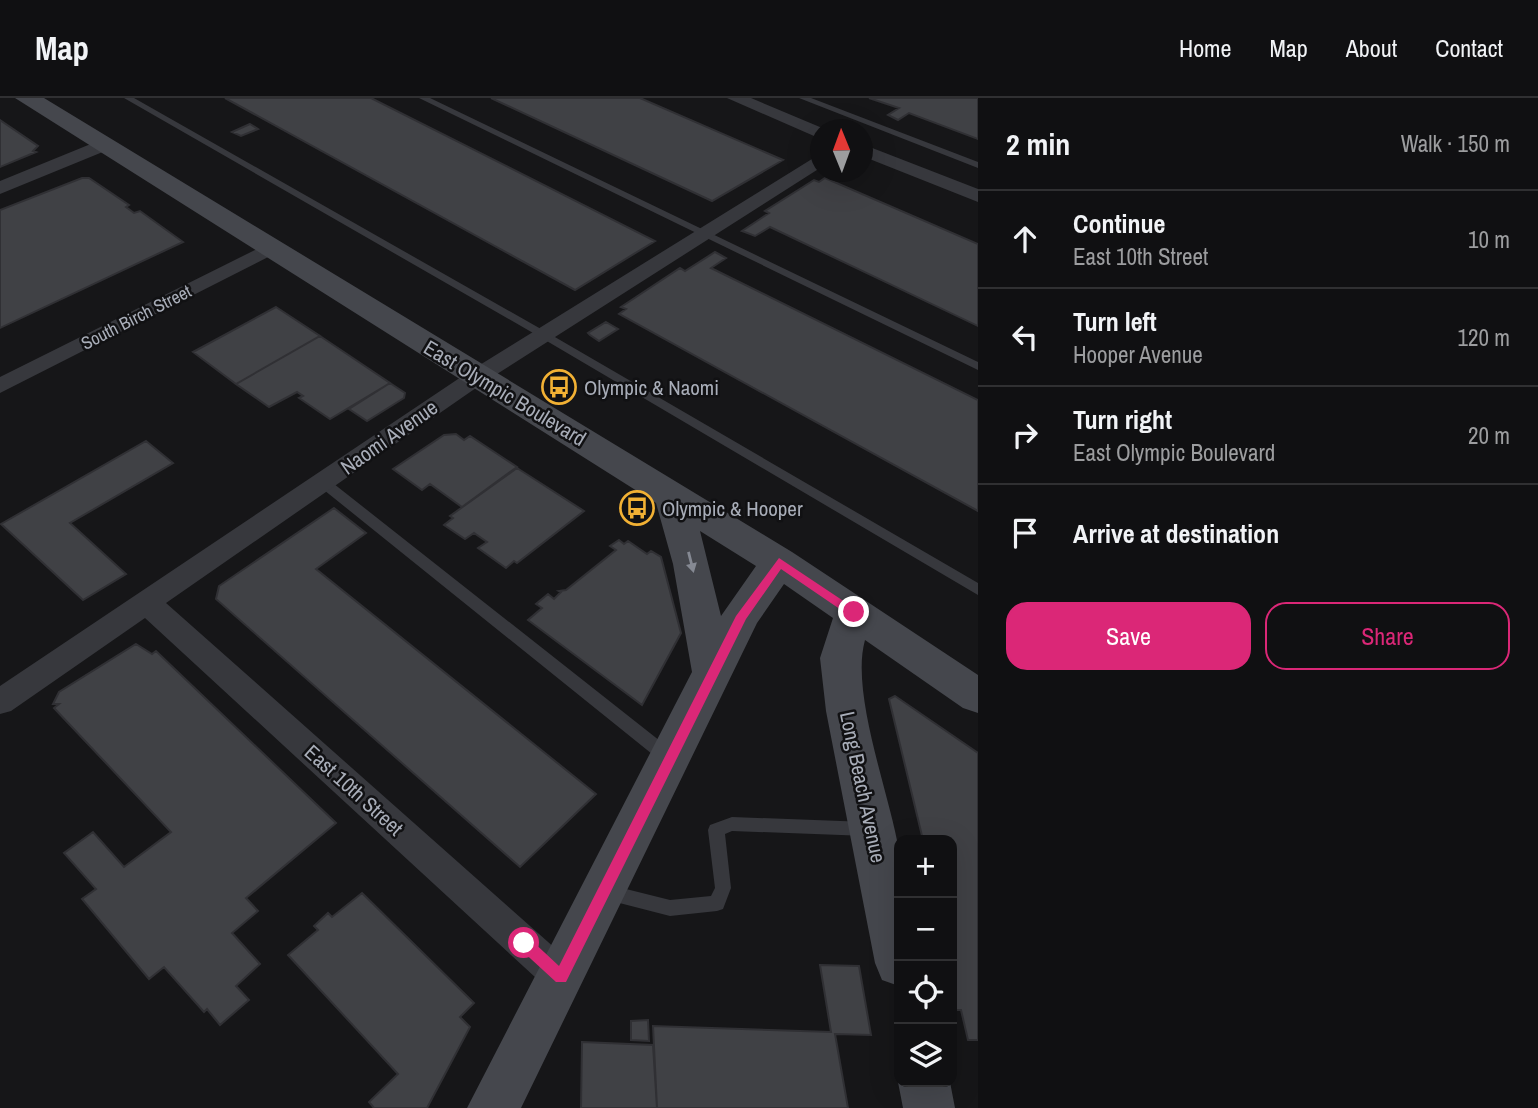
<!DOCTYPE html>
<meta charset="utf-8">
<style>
:root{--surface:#101012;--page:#1e1e20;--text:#f1f3f6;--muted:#9c9d9f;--line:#303032;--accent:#db2777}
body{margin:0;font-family:"Archivo Narrow",sans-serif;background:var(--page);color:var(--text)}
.controls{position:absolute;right:21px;bottom:21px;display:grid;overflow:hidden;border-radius:14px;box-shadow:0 7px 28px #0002}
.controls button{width:63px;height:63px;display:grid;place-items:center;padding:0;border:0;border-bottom:2px solid var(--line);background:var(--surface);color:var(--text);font:35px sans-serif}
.compass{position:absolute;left:810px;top:21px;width:63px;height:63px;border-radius:50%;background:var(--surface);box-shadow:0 7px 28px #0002;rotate:359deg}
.stop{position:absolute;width:21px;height:21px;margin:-16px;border:5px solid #db2777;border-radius:50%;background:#fff}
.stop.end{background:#db2777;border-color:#fff;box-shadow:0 2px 7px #0008}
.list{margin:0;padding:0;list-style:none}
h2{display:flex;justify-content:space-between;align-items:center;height:91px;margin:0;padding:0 28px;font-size:30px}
h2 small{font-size:23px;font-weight:400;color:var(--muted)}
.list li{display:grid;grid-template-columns:46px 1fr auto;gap:21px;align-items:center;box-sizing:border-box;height:98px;padding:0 28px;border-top:2px solid var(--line)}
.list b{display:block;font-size:26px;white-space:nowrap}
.list p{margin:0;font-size:23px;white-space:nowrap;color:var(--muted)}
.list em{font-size:23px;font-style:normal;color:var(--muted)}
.actions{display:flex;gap:14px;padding:21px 28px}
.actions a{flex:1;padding:16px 0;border:2px solid var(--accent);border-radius:21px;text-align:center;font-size:24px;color:var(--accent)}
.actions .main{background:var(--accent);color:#fff}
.icon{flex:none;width:38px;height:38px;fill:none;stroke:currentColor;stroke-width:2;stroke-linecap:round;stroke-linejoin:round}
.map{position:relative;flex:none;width:978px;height:1010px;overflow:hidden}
header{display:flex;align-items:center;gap:42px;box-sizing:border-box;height:98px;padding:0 35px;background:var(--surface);border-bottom:2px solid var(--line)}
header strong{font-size:33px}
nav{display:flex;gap:38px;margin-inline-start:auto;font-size:24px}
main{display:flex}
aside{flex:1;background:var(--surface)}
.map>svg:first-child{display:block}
.building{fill:#404145;stroke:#303034;stroke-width:2}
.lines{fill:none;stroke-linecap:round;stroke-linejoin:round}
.lane{fill:#37383d;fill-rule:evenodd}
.street{fill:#37383d;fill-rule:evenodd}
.secondary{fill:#45474d;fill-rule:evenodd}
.oneway{fill:#858993}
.route{fill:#db2777}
.labels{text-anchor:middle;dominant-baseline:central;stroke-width:5;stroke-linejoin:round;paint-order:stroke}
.far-street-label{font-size:18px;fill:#a8adb8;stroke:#111113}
.poi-label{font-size:21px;fill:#a8adb8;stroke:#111113;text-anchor:start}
.street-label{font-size:21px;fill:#a8adb8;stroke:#111113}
</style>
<header>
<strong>Map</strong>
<nav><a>Home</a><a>Map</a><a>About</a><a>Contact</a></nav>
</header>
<main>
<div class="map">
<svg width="978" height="1010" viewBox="0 0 978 1010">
<rect width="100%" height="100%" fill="#161618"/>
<path class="building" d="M225,0H371L655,143L575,192Z
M491,0H640L783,62L712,103Z
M869,0H978V41L909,15L898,22L888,17L899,10Z
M0,22L38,48L33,53L36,54L0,69Z
M250,26L258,31L241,38L232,34Z
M82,80H89L129,107L126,109L134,115L140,113L183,144L0,230V112Z
M825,80L978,146V228L770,129L755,138L742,133L769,115L765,113L814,82L819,84Z
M715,154L726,160L711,170L978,302V413L619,216L626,211L621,209L680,170L685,173Z
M276,209L320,238L236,286L193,254Z
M606,224L618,231L599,243L590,237L588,235Z
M320,238L390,285L330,321L299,300L303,298L297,294L269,309L236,286Z
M390,285L405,295L404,300L367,323L349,311Z
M456,336L464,342L470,338L517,369L462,409L430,386L422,392L393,371L444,337Z
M146,343L173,365L70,425L126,476L83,502L1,426Z
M517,370L584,413L517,465L514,463L506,470L478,450L487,444L474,435L465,441L444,427L453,420L450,418Z
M334,410L366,435L316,471L596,696L520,769L216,501L219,488Z
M619,442L624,446L628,443L647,456L651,453L661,459L681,535L642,607L528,522L542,510L536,506L548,496L554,501L561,494L559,493L566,492L616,452L610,448Z
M136,546L152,556L156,553L336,725L246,800L258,813L232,835L260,866L236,888L249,902L220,927L207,911L204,914L164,869L149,881L82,801L96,791L64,755L93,734L124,769L171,734L54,610L59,606H53L59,594Z
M895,598L978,655V942H968L961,912H952V742H923L889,601Z
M362,795L474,905L460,919L470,929L427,1010H374L369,1004L398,976L288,857L318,832L314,828L328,815L332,819Z
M820,867L859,868L871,937L835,936L848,1010H657L653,928L831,934Z
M648,922L649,943L631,942V923Z
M582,944L653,947L657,1010H581Z"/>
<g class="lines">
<path class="lane" d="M124,0H134L548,235L978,485V497L540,239Z
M419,0H430L978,264V272Z
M799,0H811L978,64V70Z
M324,381L329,382L674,654L676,659L674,664L668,666L662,664L319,388L318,385Z
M732,719L867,724L873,726L875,731L873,736L867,738L732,733L725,736L731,790L723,811L717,813L670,818L600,800L597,794L600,788L606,786L670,802L711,798L715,790L708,732L710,727Z"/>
<path class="street" d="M727,0H751L827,32H820V39L814,38Z
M103,41L110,43L112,47L110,51L0,96V83Z
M862,46L978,91V104L862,58Z
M820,56V70L486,283L166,505L574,867L579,879L574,891L561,896L548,891L145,520L11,613L0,616V588L470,273Z
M271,144L281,150L278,154L0,295V279Z"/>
<path class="secondary" d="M15,0H44L792,454L978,577V615L963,610L865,542C850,595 890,697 899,753C905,793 899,847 899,888L882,882L875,865L826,613L820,560L833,520L784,486L757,525L521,1010H467L692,574L673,466L656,405ZM700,433L756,468L721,518Z
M899,981V984H950L955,1010H903L898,984Z"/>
</g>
<defs><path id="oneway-solid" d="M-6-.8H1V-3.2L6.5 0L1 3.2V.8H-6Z" transform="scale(1.75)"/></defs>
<use class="oneway" href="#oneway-solid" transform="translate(691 464) rotate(76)"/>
<path class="route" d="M779,460L860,514L850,518L781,471L746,521L566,884H556L519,850V840H529L559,868L736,518Z"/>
<defs>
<g id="bus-ring" transform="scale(1.75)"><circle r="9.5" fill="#111113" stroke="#f2b134" stroke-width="1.5"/><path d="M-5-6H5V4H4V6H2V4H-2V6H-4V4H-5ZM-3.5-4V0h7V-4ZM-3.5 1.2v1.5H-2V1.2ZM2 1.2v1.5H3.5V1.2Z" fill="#f2b134"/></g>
</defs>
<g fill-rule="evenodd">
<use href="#bus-ring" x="559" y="289"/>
<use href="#bus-ring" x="637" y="410"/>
</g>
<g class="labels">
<g class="far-street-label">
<text transform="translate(136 219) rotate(-27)">South Birch Street</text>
</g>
<g class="poi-label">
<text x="584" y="289">Olympic &amp; Naomi</text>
<text x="662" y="410">Olympic &amp; Hooper</text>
</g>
<g class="street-label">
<text transform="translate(505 295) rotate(31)">East Olympic Boulevard</text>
<text transform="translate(389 339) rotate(-35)">Naomi Avenue</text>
<text transform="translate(863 689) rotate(78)">Long Beach Avenue</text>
<text transform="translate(354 692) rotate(42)">East 10th Street</text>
</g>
</g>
</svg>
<div class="controls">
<button>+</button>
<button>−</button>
<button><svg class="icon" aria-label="locate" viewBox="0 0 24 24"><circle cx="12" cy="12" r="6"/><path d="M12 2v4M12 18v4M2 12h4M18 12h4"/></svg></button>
<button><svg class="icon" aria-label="layers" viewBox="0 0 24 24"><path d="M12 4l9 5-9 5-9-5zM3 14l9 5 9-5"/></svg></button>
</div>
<svg class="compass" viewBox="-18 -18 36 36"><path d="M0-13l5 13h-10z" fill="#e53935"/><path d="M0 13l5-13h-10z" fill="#9c9d9f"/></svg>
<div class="stop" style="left:524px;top:845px"></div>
<div class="stop end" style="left:854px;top:514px"></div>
</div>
<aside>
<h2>2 min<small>Walk · 150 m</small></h2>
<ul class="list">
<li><svg class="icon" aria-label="ahead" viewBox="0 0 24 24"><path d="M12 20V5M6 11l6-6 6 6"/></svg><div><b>Continue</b><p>East 10th Street</p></div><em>10 m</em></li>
<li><svg class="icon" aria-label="left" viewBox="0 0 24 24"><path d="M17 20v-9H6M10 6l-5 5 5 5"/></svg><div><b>Turn left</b><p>Hooper Avenue</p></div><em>120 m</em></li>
<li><svg class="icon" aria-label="right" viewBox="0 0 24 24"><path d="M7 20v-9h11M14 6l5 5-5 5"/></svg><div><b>Turn right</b><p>East Olympic Boulevard</p></div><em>20 m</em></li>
<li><svg class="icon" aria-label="arrive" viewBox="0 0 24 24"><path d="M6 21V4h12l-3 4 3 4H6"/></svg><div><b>Arrive at destination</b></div></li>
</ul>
<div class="actions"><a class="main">Save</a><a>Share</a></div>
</aside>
</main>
